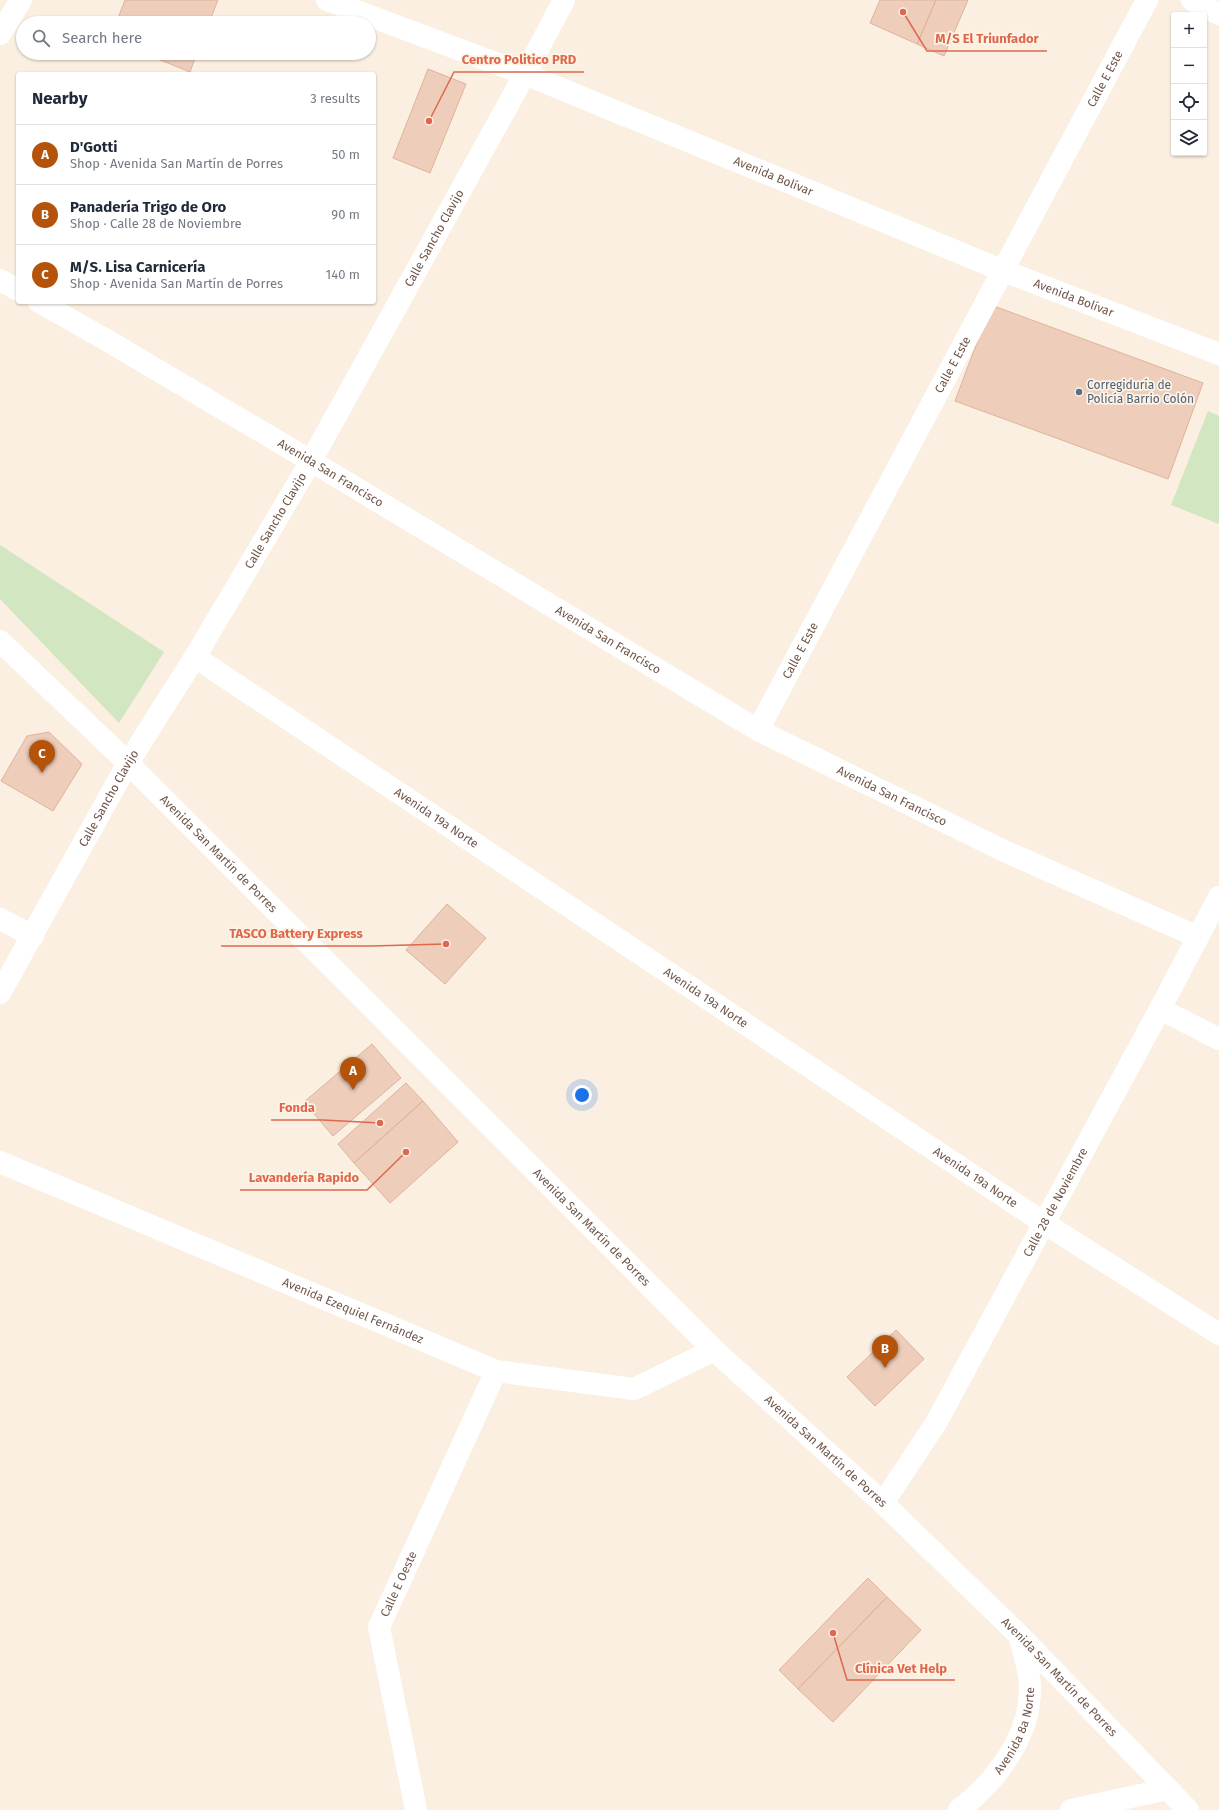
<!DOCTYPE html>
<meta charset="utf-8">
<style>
:root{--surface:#fff;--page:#f2f2f3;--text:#1f2937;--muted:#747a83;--line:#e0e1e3;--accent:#b45309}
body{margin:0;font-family:"Fira Sans",sans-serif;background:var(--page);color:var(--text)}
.controls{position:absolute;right:12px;top:12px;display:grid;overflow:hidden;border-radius:4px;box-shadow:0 1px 3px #0004}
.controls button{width:36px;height:36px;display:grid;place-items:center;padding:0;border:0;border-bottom:1px solid var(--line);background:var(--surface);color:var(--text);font:20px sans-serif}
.you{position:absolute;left:582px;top:1095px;width:14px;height:14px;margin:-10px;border:3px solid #fff;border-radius:50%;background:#1a73e8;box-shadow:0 0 0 6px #1a73e833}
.badge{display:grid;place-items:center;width:26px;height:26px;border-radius:50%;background:var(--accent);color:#fff;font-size:13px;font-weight:700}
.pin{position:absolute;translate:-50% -33px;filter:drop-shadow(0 1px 2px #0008)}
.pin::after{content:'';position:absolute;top:21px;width:14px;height:12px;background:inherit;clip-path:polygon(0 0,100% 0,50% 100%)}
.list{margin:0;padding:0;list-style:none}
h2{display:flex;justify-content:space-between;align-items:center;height:52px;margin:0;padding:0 16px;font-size:17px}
h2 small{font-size:13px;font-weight:400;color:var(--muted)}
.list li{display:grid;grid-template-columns:26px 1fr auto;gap:12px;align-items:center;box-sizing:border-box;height:60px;padding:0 16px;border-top:1px solid var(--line)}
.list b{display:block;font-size:15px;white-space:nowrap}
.list p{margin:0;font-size:13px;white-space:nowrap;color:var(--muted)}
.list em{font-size:13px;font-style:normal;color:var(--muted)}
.icon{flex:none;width:22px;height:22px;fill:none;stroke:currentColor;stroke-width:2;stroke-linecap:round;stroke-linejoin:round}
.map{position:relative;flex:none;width:1219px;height:1810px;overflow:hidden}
.search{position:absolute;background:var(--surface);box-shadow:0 1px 3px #0004;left:16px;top:16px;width:360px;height:44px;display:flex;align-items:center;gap:10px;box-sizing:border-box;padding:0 14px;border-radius:22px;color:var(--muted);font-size:15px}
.panel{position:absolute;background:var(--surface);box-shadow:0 1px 3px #0004;left:16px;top:72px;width:360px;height:232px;border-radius:4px}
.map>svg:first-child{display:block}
.green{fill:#d1e6c1}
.building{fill:#eecdba;stroke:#dfb39c}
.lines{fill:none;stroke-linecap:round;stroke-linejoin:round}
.street{stroke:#fff;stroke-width:22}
.secondary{stroke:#fff;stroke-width:22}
.service-dot{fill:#5c6f8a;stroke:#fef4e6;stroke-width:1.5}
.labels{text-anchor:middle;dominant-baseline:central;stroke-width:3.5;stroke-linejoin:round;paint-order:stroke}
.street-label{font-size:12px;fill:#6f564a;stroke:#fef4e6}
.service-label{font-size:12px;fill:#4e5e75;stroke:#fef4e6;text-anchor:start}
.leader{fill:none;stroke:#dd684d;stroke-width:1.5}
.callout-dot{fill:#dd684d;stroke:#fef4e6;stroke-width:1.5}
.callout-label{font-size:13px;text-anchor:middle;font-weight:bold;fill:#dd684d;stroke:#fef4e6;stroke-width:3.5;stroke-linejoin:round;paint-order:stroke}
</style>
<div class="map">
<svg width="1219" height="1810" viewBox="0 0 1219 1810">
<rect width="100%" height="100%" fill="#faefe0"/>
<path class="green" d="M1208,411L1219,416V524L1171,505Z
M0,545L164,652L119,723L0,599Z"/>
<path class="building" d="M125,0H218L209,23H116Z
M880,0H936L917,44L870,23Z
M936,0H968L944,56L917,44Z
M143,53H197L190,72Z
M428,69L466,84L430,173L393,158Z
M991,305L1203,383L1168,479L955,401Z
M49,732L82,764L53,811L1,781L27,736Z
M447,904L486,938L445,984L406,950Z
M372,1044L401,1078L333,1136L304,1102Z
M406,1083L423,1101L354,1163L338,1144Z
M423,1101L458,1142L390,1203L354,1163Z
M896,1330L924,1359L875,1406L847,1377Z
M868,1578L887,1597L798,1689L779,1670Z
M887,1597L921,1630L833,1722L798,1689Z"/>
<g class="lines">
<g class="street">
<path id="s1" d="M327,0L525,74L1004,271L1219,354"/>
<path d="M1192,0L1219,14"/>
<path d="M0,34L21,0"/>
<path d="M0,280L18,290"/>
<path id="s2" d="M39,302L98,335L311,461L758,730L1000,849L1198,937"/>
<path id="s3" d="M195,657L1044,1223L1219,1334"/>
<path id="s4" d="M758,730L1147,0"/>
<path d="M0,919L33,936"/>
<path id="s5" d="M0,993L128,763L195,657L311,461L525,74L564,0"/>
<path d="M1160,1009L1219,1039"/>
<path id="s6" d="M0,1162L496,1371L634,1389L714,1350"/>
<path id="s7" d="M416,1810L379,1627L496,1371"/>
</g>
<g class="secondary">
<path id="s8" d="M0,641L128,763L714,1350L883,1503L1019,1635L1188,1810"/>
<path id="s9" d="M883,1503L936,1423L1160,1009L1219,897"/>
<path id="s10" d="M959,1810C996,1781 1030,1737 1030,1689C1030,1671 1024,1654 1020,1638"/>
<path d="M1071,1810L1168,1789"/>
</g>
</g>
<circle class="service-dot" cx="1079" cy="392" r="4"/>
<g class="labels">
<g class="street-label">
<text stroke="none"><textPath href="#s4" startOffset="738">Calle E Este</textPath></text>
<text stroke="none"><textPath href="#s1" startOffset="480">Avenida Bolívar</textPath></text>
<text stroke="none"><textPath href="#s5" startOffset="871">Calle Sancho Clavijo</textPath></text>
<text stroke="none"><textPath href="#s1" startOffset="804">Avenida Bolívar</textPath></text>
<text stroke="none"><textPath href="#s4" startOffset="414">Calle E Este</textPath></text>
<text stroke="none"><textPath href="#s2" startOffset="338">Avenida San Francisco</textPath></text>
<text stroke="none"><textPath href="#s5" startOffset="547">Calle Sancho Clavijo</textPath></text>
<text stroke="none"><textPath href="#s2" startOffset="662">Avenida San Francisco</textPath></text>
<text stroke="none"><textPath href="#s4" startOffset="90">Calle E Este</textPath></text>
<text stroke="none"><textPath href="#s2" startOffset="986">Avenida San Francisco</textPath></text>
<text stroke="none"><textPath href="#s5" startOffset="223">Calle Sancho Clavijo</textPath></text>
<text stroke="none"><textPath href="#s3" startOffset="290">Avenida 19a Norte</textPath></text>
<text stroke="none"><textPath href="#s8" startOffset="305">Avenida San Martín de Porres</textPath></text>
<text stroke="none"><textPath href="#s3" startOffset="614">Avenida 19a Norte</textPath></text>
<text stroke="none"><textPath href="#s3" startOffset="938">Avenida 19a Norte</textPath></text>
<text stroke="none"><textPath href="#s9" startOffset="347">Calle 28 de Noviembre</textPath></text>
<text stroke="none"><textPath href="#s8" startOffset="833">Avenida San Martín de Porres</textPath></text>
<text stroke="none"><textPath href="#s6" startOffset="383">Avenida Ezequiel Fernández</textPath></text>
<text stroke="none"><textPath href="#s8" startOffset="1157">Avenida San Martín de Porres</textPath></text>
<text stroke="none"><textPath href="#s7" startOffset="234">Calle E Oeste</textPath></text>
<text stroke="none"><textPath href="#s8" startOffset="1482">Avenida San Martín de Porres</textPath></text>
<text stroke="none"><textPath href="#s10" startOffset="100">Avenida 8a Norte</textPath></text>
</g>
<g class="service-label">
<text x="1087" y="385">Corregiduría de<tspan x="1087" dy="14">Policía Barrio Colón</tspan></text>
</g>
</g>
<path class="leader" d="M903 12L927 51H1047M429 121L454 72H584M446 944L371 946H221M380 1123L323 1120H271M406 1152L367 1190H240M833 1633L847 1680H955"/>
<g class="callout-dot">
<circle cx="903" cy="12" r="4"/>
<circle cx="429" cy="121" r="4"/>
<circle cx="446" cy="944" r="4"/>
<circle cx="380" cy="1123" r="4"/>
<circle cx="406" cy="1152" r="4"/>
<circle cx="833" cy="1633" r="4"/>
</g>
<g class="callout-label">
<text x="987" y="43">M/S El Triunfador</text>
<text x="519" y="64">Centro Politico PRD</text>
<text x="296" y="938">TASCO Battery Express</text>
<text x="297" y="1112">Fonda</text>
<text x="304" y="1182">Lavandería Rapido</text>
<text x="901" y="1673">Clínica Vet Help</text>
</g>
</svg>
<div class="controls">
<button>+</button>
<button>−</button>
<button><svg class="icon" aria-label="locate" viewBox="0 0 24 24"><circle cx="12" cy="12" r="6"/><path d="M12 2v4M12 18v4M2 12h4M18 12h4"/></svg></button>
<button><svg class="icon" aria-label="layers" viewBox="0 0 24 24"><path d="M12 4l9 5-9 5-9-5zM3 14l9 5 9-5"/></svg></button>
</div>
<div class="you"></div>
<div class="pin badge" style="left:353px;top:1090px">A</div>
<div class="pin badge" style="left:885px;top:1368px">B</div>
<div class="pin badge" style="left:42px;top:773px">C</div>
<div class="search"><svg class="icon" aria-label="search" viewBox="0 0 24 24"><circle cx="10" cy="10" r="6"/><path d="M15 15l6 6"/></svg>Search here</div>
<section class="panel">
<h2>Nearby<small>3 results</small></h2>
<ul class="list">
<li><span class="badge">A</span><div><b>D'Gotti</b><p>Shop · Avenida San Martín de Porres</p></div><em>50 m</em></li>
<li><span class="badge">B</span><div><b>Panadería Trigo de Oro</b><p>Shop · Calle 28 de Noviembre</p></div><em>90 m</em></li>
<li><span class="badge">C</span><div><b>M/S. Lisa Carnicería</b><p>Shop · Avenida San Martín de Porres</p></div><em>140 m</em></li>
</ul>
</section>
</div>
